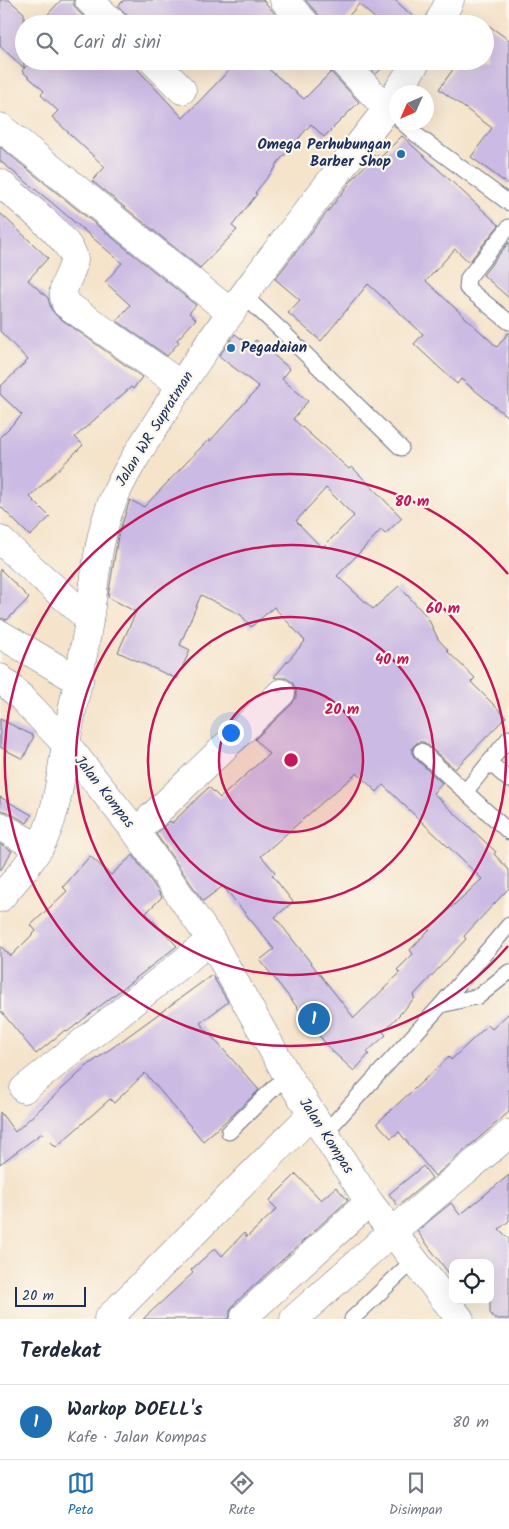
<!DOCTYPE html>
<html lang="id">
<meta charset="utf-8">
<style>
:root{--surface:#fff;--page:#f2f2f3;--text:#1f2937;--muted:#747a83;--line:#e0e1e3;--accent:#1f6fb2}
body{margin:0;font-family:Kalam,sans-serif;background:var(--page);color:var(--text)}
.controls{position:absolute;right:15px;bottom:15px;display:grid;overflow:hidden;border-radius:10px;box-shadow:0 5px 20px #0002}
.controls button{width:45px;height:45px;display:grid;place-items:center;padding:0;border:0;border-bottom:1px solid var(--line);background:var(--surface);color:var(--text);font:25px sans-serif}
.compass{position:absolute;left:389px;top:85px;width:45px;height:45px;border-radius:50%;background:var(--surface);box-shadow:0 5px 20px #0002;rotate:225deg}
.scale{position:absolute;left:15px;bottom:12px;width:71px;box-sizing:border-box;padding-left:5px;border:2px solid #1b2f5e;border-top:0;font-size:14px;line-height:18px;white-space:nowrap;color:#1b2f5e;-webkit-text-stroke:4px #fbf7ec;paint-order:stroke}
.you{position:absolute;left:230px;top:732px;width:18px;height:18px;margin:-12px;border:4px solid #fff;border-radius:50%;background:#1a73e8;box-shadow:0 0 0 8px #1a73e833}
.badge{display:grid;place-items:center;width:32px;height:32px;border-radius:50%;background:var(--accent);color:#fff;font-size:16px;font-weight:700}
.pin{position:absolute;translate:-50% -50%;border:2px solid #fff;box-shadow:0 1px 5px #0006}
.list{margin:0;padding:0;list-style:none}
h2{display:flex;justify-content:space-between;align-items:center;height:65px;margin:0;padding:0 20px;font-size:21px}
h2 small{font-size:16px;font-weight:400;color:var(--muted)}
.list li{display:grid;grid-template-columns:32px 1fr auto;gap:15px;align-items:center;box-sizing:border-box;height:75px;padding:0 20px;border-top:1px solid var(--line)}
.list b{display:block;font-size:19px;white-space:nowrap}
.list p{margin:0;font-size:16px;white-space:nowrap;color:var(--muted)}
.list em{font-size:16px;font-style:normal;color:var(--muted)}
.icon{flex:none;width:28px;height:28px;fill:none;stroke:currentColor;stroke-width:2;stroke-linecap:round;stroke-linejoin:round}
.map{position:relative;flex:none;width:509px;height:1319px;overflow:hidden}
.search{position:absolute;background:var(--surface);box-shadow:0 5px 20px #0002;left:15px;right:15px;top:15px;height:55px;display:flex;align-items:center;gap:12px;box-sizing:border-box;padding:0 18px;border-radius:28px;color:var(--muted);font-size:19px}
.sheet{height:140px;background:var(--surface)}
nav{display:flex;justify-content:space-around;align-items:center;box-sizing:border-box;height:70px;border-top:1px solid var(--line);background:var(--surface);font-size:14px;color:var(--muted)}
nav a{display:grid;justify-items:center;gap:2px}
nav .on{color:var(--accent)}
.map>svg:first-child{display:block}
.building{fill:#cbbae3;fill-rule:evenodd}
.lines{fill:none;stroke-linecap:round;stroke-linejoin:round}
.lane-casing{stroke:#676e84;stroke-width:17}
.street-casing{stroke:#676e84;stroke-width:29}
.secondary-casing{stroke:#676e84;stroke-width:29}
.lane{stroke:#fff;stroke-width:15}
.street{stroke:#fff;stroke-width:28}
.secondary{stroke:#fff;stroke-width:28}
.ring{fill:none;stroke:#c2185b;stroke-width:2.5}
.poi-dot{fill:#1f6fb2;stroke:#fbf7ec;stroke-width:2}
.labels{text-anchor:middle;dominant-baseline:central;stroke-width:4.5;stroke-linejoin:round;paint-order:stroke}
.poi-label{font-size:15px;font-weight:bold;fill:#1b2f5e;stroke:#fbf7ec;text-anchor:end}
.street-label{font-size:15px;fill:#1b2f5e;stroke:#fbf7ec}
.centre{fill:#c2185b;stroke:#fbf7ec;stroke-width:2.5}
.ring-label{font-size:15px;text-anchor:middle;font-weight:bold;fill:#c2185b;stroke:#fbf7ec;stroke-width:4.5;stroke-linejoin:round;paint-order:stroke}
</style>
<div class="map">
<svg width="509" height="1319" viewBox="0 0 509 1319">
<rect width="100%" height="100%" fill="#fbf7ec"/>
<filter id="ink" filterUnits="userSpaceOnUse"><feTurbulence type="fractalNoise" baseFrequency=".02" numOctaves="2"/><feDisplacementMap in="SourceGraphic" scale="10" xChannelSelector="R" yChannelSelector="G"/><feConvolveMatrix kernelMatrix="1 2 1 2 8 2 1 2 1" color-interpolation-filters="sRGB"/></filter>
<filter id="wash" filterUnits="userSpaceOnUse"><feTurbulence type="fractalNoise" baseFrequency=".0096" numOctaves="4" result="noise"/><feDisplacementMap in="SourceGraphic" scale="20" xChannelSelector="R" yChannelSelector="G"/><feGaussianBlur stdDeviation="1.12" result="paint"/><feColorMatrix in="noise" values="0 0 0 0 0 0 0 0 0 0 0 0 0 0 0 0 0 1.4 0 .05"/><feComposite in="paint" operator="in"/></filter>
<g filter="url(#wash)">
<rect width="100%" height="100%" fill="#f5e3ca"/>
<g id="blocks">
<path class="building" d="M0,0H9L24,13V68L0,46Z
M61,0H74V5L78,11L91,24H39Z
M124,0H263L284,24H129V19L125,13L118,6Z
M305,0H395L421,24H381L359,4L342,24H321L318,14Z
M485,23L509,40V185L471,157L492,128L439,89L459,61H485Z
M31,61H130L183,118L238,61H259L304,99L331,72L359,102L324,137L311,124L275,166L276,167L255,193L257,194L232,226L237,230L200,268L92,181L105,167L52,117L58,111L41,95L44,91L22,71Z
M364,61H390L376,74Z
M402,136L499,225L469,262L455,249L426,281L497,347L509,332V418L461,379L457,384L414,344L423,334L368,284L321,341L288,313L300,300L275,279L356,175L376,154L380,158Z
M0,147L196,305L189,313L196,319L177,340L179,342L167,356L117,321L130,305L105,282L122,263L51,202L0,161Z
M0,213L48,258L28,280L48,298L51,309L57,316L142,377L133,389L131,387L75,437L83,445L30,497L50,517L30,536L0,506V437L22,415L0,394V387L28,360L0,331Z
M509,242V298L483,275Z
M235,334L251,346L256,340L290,369L282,379L308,401L293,419L349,469L352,467L402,518L385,534L381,530L337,576L373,609L399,586L428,618L438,639L448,650L447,651L475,678L471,682L506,717L455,769L424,742H418L412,748V753L415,758L442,783L433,793L496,852L494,854L509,870V888L464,936L466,939L413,996L415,998L383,1032L386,1035L367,1052L369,1054L354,1071L330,1049L260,960L274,949L223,886L203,901L156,834L170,821L172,823L209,787L220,798L269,754L255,739L292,704L296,697V689L292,682L286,678H276L274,677L305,641L274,607L251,627L241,615L201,595L180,645L190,650L177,679L118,652L136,612L108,597L118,536L130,500L144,507L209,439L210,441L259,387L219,356ZM326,488L354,516L322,548L296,521ZM357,773L377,792L383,785L482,879L442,916L410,950L413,954L397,970L400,973L354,1018L275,917L293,902L272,875L275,872L261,856L325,800Z
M0,569L29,598L7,620L0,618Z
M0,719L34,736L23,759L0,747Z
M0,797L32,815L27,823L8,812L0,810Z
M0,844L12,851L0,871Z
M133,855L162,897L146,913L177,946L67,1032L65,1030L36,1054L0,1010V946L11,956L36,931L31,925L67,891L63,887L90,856L111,875Z
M212,975L228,1002L200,1023L259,1090L235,1113L203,1141L145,1073L114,1103L110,1099L56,1147L42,1133L0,1164V1112L15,1132L87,1066Z
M509,1013V1112L435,1176L399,1132L391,1138L377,1123L449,1057L451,1060L488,1025L492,1029Z
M423,1166L432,1178L398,1206L389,1194Z
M296,1174L321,1200L336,1187L348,1200L234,1304L230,1311V1317L228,1319H143L193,1273L191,1270L215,1248L222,1256L244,1233L247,1237L277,1209L269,1201Z
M509,1175V1221L499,1229L509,1239V1319H495L490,1313V1263H453V1279L417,1231L451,1203L460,1215Z"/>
</g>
</g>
<g filter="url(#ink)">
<use href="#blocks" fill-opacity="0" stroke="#676e84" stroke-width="1"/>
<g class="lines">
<g class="lane-casing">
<path id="lane" d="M402,122L418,136L509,203
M509,227L468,278L467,288L509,322
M243,295L283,332L401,448
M421,751L509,832
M489,762L509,780
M465,792L509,738
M441,1005L479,996L509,972
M229,1132L287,1075
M324,1134L441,1005L509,925
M352,1319L414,1260"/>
</g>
<g class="street-casing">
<path id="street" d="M89,0L114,24
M284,0L306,24
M153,61L182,90
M342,61L387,109
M0,127L231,313
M0,183C15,196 75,242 74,260C72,278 58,285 66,304L181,385
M0,540L89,619
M0,634L79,681
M0,678L22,698L66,744
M0,826L39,848
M136,832L281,693
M24,1089L211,940
M245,1316L369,1202
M108,1319L311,1115
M294,1319L392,1232L509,1134"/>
</g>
<g class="secondary-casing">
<path id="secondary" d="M438,24L450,0
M397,92L417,61
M66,744L136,832L211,940L287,1075L369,1202L460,1319
M0,898C14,882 28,866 39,848C57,817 60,779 66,744C73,702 83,661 89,620C95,582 97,541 111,505C125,470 147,439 167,407C233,302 311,207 387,109L396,94"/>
</g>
<use href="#lane" class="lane"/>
<use href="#street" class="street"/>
<use href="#secondary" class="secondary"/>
</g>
</g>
<circle cx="291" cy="760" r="72" fill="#c2185b" fill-opacity=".12"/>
<g class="ring">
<circle cx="291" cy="760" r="72"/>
<circle cx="291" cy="760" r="143"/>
<circle cx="291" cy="760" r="215"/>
<path d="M508 946A286 286 0 1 1 508 574"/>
</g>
<g class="poi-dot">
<circle cx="401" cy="154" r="5"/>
<circle cx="231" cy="348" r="5"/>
</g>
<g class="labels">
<g class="poi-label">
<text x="391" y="145">Omega Perhubungan<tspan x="391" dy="17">Barber Shop</tspan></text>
<text x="241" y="348" text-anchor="start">Pegadaian</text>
</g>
<g class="street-label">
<text transform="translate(155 429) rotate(-58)">Jalan WR Supratman</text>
<text transform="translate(104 792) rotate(52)">Jalan Kompas</text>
<text transform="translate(326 1136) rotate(57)">Jalan Kompas</text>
</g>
</g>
<circle cx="291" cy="760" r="8" class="centre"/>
<g class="ring-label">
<text x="412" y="506">80 m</text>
<text x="443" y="613">60 m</text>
<text x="392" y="664">40 m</text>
<text x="342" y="714">20 m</text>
</g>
</svg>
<div class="controls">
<button><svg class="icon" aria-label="locate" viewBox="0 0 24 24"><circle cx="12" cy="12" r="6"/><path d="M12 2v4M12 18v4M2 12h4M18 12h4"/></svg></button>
</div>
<svg class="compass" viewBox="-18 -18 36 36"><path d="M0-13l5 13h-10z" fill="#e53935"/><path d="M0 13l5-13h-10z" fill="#747a83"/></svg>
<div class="scale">20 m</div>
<div class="you"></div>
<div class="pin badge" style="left:314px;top:1019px">1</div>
<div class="search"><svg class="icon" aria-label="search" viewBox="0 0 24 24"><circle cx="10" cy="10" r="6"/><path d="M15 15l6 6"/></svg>Cari di sini</div>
</div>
<section class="sheet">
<h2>Terdekat<small></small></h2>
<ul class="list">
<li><span class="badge">1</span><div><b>Warkop DOELL's</b><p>Kafe · Jalan Kompas</p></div><em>80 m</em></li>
</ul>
</section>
<nav>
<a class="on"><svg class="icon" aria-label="map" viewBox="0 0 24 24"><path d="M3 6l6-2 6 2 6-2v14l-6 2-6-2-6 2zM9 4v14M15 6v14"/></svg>Peta</a>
<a><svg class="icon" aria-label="directions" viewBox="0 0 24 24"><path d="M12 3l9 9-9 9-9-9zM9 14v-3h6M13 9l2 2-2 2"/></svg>Rute</a>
<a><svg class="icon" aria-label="saved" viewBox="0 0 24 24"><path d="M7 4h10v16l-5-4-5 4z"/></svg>Disimpan</a>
</nav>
